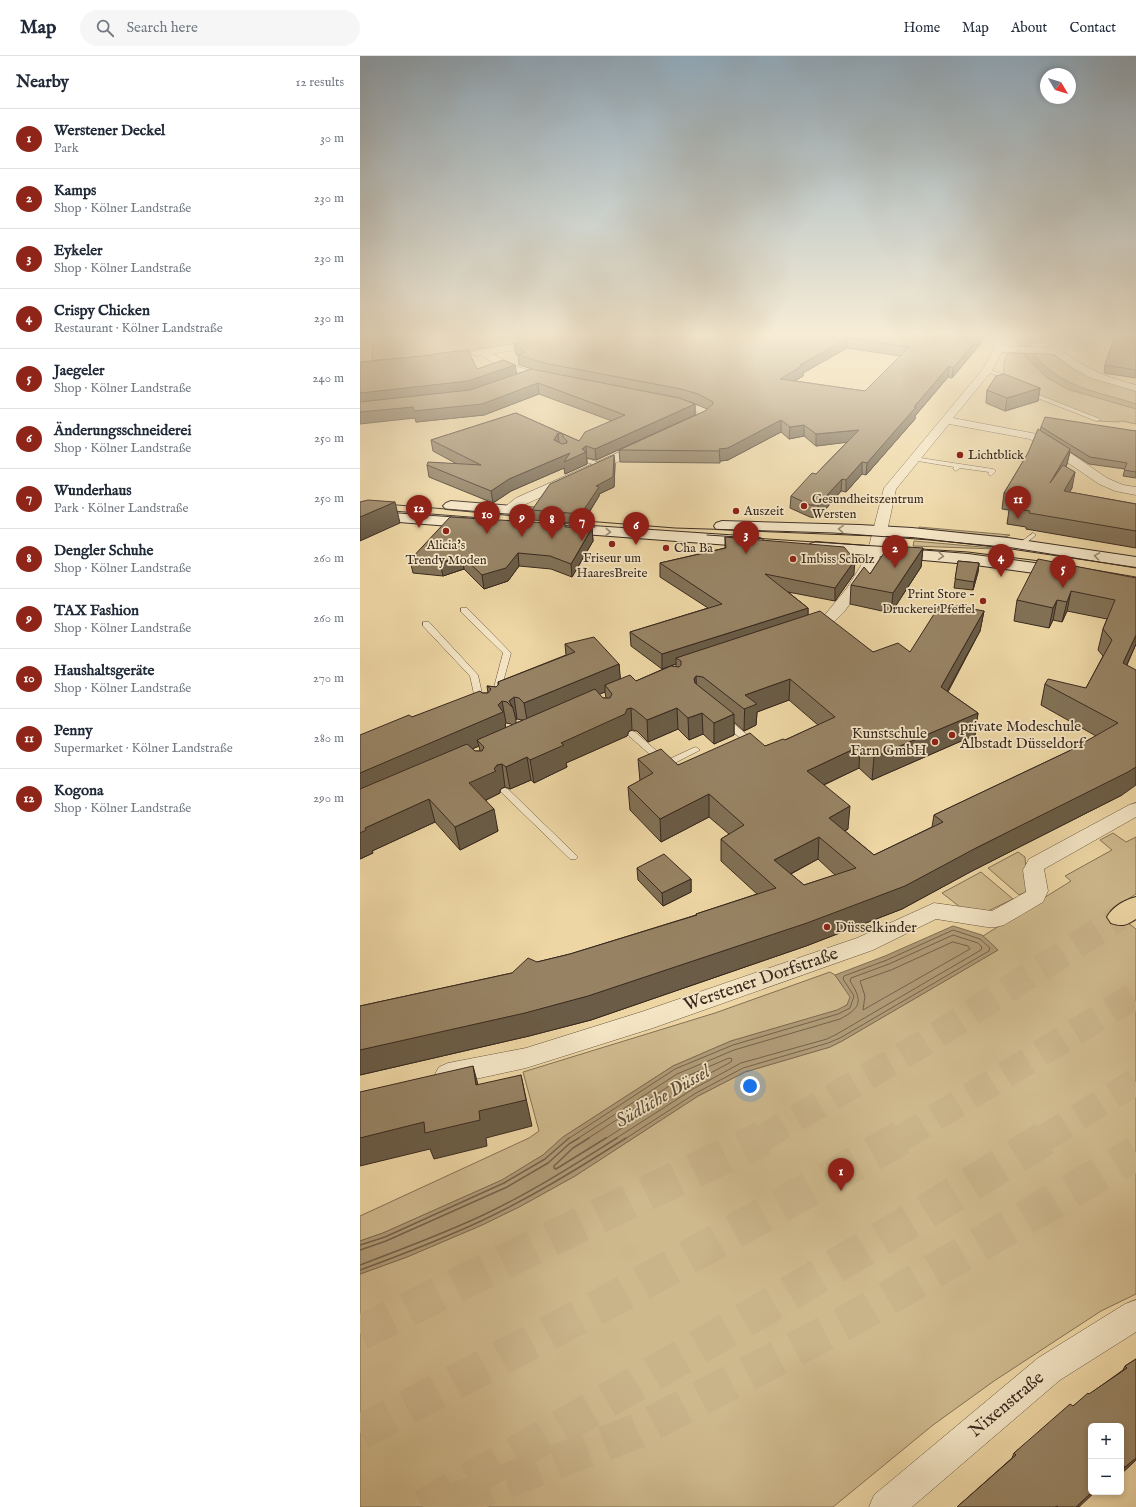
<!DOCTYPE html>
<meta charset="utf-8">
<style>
:root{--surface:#fff;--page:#f6f6f7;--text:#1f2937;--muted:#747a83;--line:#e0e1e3;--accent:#8f2418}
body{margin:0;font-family:"IM FELL English",serif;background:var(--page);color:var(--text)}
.controls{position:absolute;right:12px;bottom:12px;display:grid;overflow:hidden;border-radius:6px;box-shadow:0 2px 6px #0003}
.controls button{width:36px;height:36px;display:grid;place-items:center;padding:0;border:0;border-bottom:1px solid var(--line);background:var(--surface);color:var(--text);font:20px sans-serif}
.compass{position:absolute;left:680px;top:12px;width:36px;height:36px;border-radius:50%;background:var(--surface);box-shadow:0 2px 6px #0003;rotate:128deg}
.you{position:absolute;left:390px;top:1030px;width:14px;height:14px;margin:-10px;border:3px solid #fff;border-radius:50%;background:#1a73e8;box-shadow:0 0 0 6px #1a73e833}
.badge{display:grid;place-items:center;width:26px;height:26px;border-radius:50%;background:var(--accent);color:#fff;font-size:13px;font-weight:700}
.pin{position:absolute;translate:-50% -33px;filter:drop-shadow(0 1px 2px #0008)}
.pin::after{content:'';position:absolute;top:21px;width:14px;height:12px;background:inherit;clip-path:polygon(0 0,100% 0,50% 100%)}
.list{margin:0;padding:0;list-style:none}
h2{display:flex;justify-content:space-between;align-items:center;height:52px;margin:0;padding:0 16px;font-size:17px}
h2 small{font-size:13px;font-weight:400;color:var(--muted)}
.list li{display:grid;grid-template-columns:26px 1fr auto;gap:12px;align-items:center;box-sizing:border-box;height:60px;padding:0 16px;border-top:1px solid var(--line)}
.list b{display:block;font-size:15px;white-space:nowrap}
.list p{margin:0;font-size:13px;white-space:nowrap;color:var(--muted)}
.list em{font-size:13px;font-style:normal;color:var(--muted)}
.icon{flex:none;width:22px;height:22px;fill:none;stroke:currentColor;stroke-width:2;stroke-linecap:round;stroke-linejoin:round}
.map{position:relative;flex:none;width:776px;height:1451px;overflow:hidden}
header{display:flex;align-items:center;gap:24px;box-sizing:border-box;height:56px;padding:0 20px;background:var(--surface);border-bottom:1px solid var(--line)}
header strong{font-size:19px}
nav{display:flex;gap:22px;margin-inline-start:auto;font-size:14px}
.search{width:280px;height:36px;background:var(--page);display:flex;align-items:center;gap:10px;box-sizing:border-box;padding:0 14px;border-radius:22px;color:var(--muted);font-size:15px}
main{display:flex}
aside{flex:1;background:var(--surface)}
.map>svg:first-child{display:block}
.green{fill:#ceb98d;stroke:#847156}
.water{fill:#b09b77;stroke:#806d54}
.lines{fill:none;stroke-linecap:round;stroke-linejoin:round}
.shore-far1{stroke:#74624b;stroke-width:1}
.shore{stroke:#74624b;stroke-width:1.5}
.motorway-tunnel-far1{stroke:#c9b389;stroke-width:27;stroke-dasharray:27 14;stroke-linecap:butt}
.motorway-tunnel{stroke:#c9b389;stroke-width:35;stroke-dasharray:35 18;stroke-linecap:butt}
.service-casing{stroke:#665440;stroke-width:1}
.minor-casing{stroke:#665440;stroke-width:1}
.secondary-casing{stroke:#39291f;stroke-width:2}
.motorway-casing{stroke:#39291f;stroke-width:2}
.service{fill:#f3e4c4;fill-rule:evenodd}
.minor{fill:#f3e4c4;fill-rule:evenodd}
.secondary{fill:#f3e4c4;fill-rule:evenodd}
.motorway{fill:#edd6a4;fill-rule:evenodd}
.tram{stroke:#39291f;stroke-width:1}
.wall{fill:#827156;stroke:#39291f;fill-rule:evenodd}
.shaded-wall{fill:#6a5c46;stroke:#39291f}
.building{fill:#978364;stroke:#39291f;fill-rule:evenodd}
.oneway{stroke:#968672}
.poi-dot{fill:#8f2418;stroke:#f3e4c4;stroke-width:1.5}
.labels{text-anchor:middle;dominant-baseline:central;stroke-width:3.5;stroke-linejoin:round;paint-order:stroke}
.far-poi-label{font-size:13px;fill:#39291f;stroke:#f3e4c4;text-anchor:start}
.poi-label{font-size:15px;fill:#39291f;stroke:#f3e4c4;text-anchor:start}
.near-street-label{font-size:18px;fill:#39291f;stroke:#f3e4c4}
.near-water-label{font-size:19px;font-style:italic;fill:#5d4b39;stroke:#f3e4c4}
</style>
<header>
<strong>Map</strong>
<div class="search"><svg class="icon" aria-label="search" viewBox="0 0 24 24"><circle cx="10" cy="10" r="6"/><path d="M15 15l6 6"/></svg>Search here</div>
<nav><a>Home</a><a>Map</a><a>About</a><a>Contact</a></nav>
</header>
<main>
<aside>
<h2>Nearby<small>12 results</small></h2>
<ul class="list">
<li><span class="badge">1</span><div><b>Werstener Deckel</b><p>Park</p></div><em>30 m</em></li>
<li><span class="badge">2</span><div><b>Kamps</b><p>Shop · Kölner Landstraße</p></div><em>230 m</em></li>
<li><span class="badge">3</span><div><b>Eykeler</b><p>Shop · Kölner Landstraße</p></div><em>230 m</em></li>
<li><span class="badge">4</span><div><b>Crispy Chicken</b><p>Restaurant · Kölner Landstraße</p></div><em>230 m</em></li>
<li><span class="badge">5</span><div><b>Jaegeler</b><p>Shop · Kölner Landstraße</p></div><em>240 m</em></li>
<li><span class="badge">6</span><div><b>Änderungsschneiderei</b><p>Shop · Kölner Landstraße</p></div><em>250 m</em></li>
<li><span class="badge">7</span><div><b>Wunderhaus</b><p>Park · Kölner Landstraße</p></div><em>250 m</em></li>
<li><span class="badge">8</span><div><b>Dengler Schuhe</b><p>Shop · Kölner Landstraße</p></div><em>260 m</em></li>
<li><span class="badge">9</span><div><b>TAX Fashion</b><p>Shop · Kölner Landstraße</p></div><em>260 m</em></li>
<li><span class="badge">10</span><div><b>Haushaltsgeräte</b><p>Shop · Kölner Landstraße</p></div><em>270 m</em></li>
<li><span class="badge">11</span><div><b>Penny</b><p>Supermarket · Kölner Landstraße</p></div><em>280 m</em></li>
<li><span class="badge">12</span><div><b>Kogona</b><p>Shop · Kölner Landstraße</p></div><em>290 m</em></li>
</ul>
</aside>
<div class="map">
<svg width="776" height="1451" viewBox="0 0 776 1451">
<rect width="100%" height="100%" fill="#edd6a4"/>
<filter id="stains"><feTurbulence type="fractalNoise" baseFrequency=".005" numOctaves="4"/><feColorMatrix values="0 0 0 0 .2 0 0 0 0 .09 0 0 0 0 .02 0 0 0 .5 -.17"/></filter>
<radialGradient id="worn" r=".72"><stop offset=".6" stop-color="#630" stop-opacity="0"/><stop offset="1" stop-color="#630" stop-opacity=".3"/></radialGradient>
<path class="green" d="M41,277H230L122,294L26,304H12L13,287L0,284V280Z
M633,277H698L687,285L680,287L651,285L644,280Z
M661,297L692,298L709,309L776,334V368L762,365L758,366L737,365L660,335L644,323C644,314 643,307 647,298Z
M559,471L650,479L645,481L558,473Z
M554,485L633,492L635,493L553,490Z
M753,777L766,786L776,781V838L751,854L776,873V1238L741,1255L634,1325L573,1369L473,1451H0V1218L47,1201L122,1169L159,1151L215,1120L338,1040L385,1016L470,991L482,985L638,894L623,880L711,825L705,820L752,794L740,784Z
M658,796L665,801L668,835L659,839L628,812Z
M621,816L653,843L626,856L600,851L582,837Z
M470,916L475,919L491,941L487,949L478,954L371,985L313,1010L203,1081L183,1099L142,1124L23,1177L0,1185V1160L169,1082L179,1075L163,1016L355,957Z"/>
<path class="water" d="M662,277H673C670,281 670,288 671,292C673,298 678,302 682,307C707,333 744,337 776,348V353L707,333L686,321L662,297L659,291Z
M593,870L622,879L638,894L482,985L470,991L385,1016L338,1040L215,1120L159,1151L122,1169L47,1201L0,1218V1185L23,1177L142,1124L183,1099L203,1081L313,1010L371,985L477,954L487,949L490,941L475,919L525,900Z"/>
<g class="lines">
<path class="shore-far1" d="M593,886L608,890L610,893L503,954L505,940L500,925L531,914Z
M208,1083L315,1013L373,989L478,958L490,952L494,940L483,923L484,920L527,904L593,874L620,883L630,892L629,895L480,982L468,987L383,1012L336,1037L265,1083
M217,1083L317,1018L374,994L480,963C501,952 503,945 490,925L491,922L529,908L593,879L618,887L622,891L621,894L477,978L467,983L381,1007L333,1033L255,1083
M227,1083L320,1023L369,1002L372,1003L371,1006L330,1028L245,1083"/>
<path class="shore" d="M229,1082L213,1092L194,1110V1112L196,1113L246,1082
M0,1189L25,1181L144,1127L185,1103L209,1082
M0,1194L26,1185L147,1131L188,1107L209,1088L219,1082
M0,1209C40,1194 80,1179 119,1161C167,1139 212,1110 257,1082
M0,1214C41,1199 82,1183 121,1165C172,1141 219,1112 266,1082"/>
<path class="motorway-tunnel-far1" d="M401,1083L564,987L760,861
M540,1083L776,939
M683,1083L776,1025"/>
<path class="motorway-tunnel" d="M0,1277L182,1187L403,1082
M0,1376L255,1242L541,1082
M96,1444L277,1375L485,1267L776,1097
M63,1451C272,1330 481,1210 685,1082"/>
<g class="service-casing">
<path id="service" d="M627,313L654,322V323L650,324L625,315V314Z
M669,335L740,363L741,364L736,365L667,338V336Z
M554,401L633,413L636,415L631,420L628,418L629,416L600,412L596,415L593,413L594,411L552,404V402Z
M228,403L243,408L244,409L241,411L226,406L225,405Z
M673,477L676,479L666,487L656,490L653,488L662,485Z
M101,552H107L151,597L140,637H137L133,635L143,597L101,556Z
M63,566H69L118,619L124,647L123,649H120L116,647L110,620L63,570Z
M366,663L369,664L395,685L396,687L395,689H389L363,668L362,666L363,664Z
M272,675L275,676L307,704L333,692L336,691L340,694L309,710H303L269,680L268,678L269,676Z
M145,732L148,733L216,799L218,801L216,803H210L142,737L140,735L142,733Z"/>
</g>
<g class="minor-casing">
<path id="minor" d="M0,277H25L20,280L0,282Z
M614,277C627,277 637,278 643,290L693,292C700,277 714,277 728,277L706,287L703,296C726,313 749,322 776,329V335L731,322L714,313L694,298L642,296L631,316L593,362L677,378L712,398L747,422L763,429L776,431V439L755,435L739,428L704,404L670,383L589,368L536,433L525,485L519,503L497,538L484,556L472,568L452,576L446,578L440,576L438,573L440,570L464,560L487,532L502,508L508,494L524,432L623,313L634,293L631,286Z
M180,284L183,285L185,287L183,289L132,298L158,311L192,321L193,323L192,325L188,326C164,320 141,314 121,299L116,300L111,297L116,294Z
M310,343L344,351L352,358C346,366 332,375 322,372L320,370L322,368L339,358L336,355L306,348L305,346L306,344Z
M282,386L286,387L288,390L286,393L166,448L153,457H143L141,454L156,442Z
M776,747V761L684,813L688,835L683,846L644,869L636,871H627L576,863L513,894L293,972L166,1012L88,1029L79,1025L75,1018L79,1011L88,1007L166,992L281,956L497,882L574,847L632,855L666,836L663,814L669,803L769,749Z
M776,1244V1276L700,1324L552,1451H509L514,1439L678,1302L765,1248Z"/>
</g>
<g class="secondary-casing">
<path id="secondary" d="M91,445L202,454L207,456L210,459L207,462L202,464L86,453L83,450L86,447Z
M0,453L116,462L122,464L124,467L122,470L116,472L0,463Z
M362,465L500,469L552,472L648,482L776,501V511L648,492L552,481L356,473L354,470L356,467Z
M203,468L396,481L402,483L404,486L402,489L396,491L197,476L195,473L197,470Z
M456,486L608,498L704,511L710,512L712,516L710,520L704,521L608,508L450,494L448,491L450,488Z"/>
</g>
<g class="motorway-casing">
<path id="motorway" d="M776,841V863C767,869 762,871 751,867L747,861C753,850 765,844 776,841Z"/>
</g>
<use href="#service" class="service"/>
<use href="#minor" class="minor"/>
<use href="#secondary" class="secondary"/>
<use href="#motorway" class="motorway"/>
<path class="tram" d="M25,448L183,461
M25,456L121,463
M213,464L315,472L474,477L570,484L653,492L776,512
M195,469L235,471
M347,479L608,496L688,506L776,521"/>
</g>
<path class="wall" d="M623,277L621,287L592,322L588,321L555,360V363L506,419L502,418L486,436L481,435L458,462L450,461L430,452L431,440L456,418L487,386L456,390L444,380L429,383L421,376L368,404L360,405V407L260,406L259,394L345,355L347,353L338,349L330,346L335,348V359L236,404L227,402V408L205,418L204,412L151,435L133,447L69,421L67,409L97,408L73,395L71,384L156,357L219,385L252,365L179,338L124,359L56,366L55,362L117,313L157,318L172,313L159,309L158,299L156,298L154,287ZM487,292L540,300L505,335L435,325L443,320V317Z
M754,277H776V322L744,317L745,309L753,286Z
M680,332L678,345L645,355L626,347L627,334Z
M681,371L776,375V422L763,420L765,413L729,408L710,396L707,408L706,411L712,432L709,436L776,448V492L666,473V471L647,468L649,454L642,453L644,437L668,397L680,375Z
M255,408L254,431L239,438V440L222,468L173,464L172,454Z
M205,471L232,472L233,485L212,521L191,513L159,510L148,525L124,533L104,513L83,520L53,517L50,504Z
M365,481L494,518L475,545L428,536L448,552V559L513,596H550L624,555L620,575L588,636L618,657L615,679L512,724L499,712L464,729L488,773L485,775L514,799L572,771L574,759L709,695L736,680L681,649L685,628L726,632L743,600L738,594L743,573L747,563L707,555L702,566L693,564L689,572L654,565L657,544L776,522V588L767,609L762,739L612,815L542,853L446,890L231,964L169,980L0,1019V950L152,917L177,906L210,898L336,859V858L397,838L361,805V783L369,778L349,761L301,786L270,754L268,731L280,725L278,703L318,709L405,690L425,684L458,669L429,644L397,656L396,669L384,675L374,666V679L354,688L343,678L329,684L318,673L288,686L277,675L272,674L269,675L267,680L206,707L207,711L174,727L171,724L150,733L145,731L142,732L140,734V737L126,744L138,775L100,794L75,766L12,795L13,797L0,803L52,661L122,637H128L127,630L136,631L138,629V626L206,599L205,588L259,608L260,623L276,625L310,610L302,613L271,590L270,576L348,552L300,521V507L365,492ZM316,608V611L311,610ZM245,636L246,642H243L239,638ZM157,663L162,664H163L156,667V664ZM146,667L151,668L152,669L146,672L145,668ZM119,690L120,695H115L112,693ZM458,803L475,819L444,829L431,818Z
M563,492L561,511L531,557L490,548L491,529L510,518Z
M598,505L619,507L618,516L613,534L594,532Z
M277,812L331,823V836L303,850L278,824Z
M776,1303V1404L762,1417L761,1415V1370L719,1451H597L652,1402L654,1397L713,1350L763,1314L765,1310Z"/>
<path class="shaded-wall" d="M623,277L621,287L592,322L593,312Z
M488,282L487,292L443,317V320L420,334V323L440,309Z
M155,309L157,319L110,336L0,348V337Z
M589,310L588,321L555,360V363L506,419L507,407Z
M178,327L179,338L124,359L56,366L55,362L0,368V356Z
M680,332L678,345L645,355L647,342Z
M335,348V359L236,404L235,393Z
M421,364V376L368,404L360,405L359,393Z
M444,369V380L429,383L430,371Z
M499,374L498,385L456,390V378Z
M198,377L199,388L194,384Z
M226,390L227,408L205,418L204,412L151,435L133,447L131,435L149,423L210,397L222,393Z
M710,393L707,408L688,442L690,427Z
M254,399L255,408L254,431L239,438V440L222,468L221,458L236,430Z
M502,406V418L486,436V424Z
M715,416L712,432L701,451L704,435Z
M482,423L481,435L458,462V449Z
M35,446L40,467L0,485V461Z
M232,472L233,485L212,521L211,508Z
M563,492L561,511L531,557L533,537Z
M158,497L159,510L148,525L124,533L122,519Z
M102,500L104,513L83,520L80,507Z
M495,504L494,518L475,545V532Z
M619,507L618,516L613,534L614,526Z
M711,535L707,555L702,566L707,546Z
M697,544L693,564L689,572L693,552Z
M448,552V566L316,602V608L302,613V598Z
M624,555L620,575L578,652L581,631Z
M776,579V588L758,628L763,607Z
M259,608L261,629H245V636L168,669L164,647Z
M336,620L337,642L334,623Z
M430,623L429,644L397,656L396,669L384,675L385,639Z
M154,641L157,663L156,664L153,652L149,645Z
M142,645L146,667L145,668L147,678L117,684L119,690L0,742V717L138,649Z
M271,652L272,674L269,675L267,680L206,707L207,711L174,727L170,704L201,687L267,653Z
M317,652L318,673L288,686L287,664Z
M342,657L343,678L329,684L328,662Z
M618,657L615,679L512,724L514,701Z
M374,658V679L354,688V667Z
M500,690L499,712L446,737L447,715Z
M167,701L171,724L150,733L146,711Z
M142,708L145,731L142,732L140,734V737L114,750L109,727L134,713L137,709Z
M776,711V729L762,739L612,815L542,853L446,890L231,964L169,980L0,1019V994L616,792Z
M349,738V761L301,786L300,763Z
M69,743L75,766L12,795L13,797L0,803V777L5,772Z
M490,750L488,773L467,784L469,762Z
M134,753L138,775L100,794L95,771Z
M459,781L458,803L413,827L414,804Z
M331,823V836L303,850L302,837Z
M113,1010L120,1036L161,1019L172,1070L126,1082L127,1090L74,1103L70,1093L0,1110V1082L116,1029Z
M776,1402V1404L762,1417L765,1411Z
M732,1436H735L719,1451H716Z"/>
<path class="building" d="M217,277H623L593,312L589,310L554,351H556L507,407L502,406L486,424L482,423L458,449H450L431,440L452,417L456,418L499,374L456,378L444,369L430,371L421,364L368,392L359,393L360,395L259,394L345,355L353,348V346L338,338L321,333L184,307L158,299L165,296L154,287ZM488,282L549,291L505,335L420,323L444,309H440Z
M755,277H776V314L745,309L755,282Z
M108,294L117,313L143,304L155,309L108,325L0,337V306L73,299V298Z
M171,313L319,342L335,348L235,393L226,390L222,393L226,396L204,406L210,397L149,423L131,435L67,409L68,406L121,409L71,384L156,357L219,385L225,376L265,359L178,327L122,348L54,355L53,351L0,356V346L110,334ZM198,377L203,378V381L207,385V387L202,388L194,384Z
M644,318L680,332L647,342L627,334L636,320Z
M685,361L776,375V416L764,414L767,407L730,401L681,371Z
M678,373L710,393L690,427L703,409L715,416L704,435L776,448V475L669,457L670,455L649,452L657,439L644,437L668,397Z
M254,399L253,421L236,430L239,431L221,458L172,454L190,428Z
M8,444L35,446L0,461V446Z
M90,461L205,468V471L232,472L211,508L190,500L158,497L146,512L122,519L102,500L80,507L50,504Z
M365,481L484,491L495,504L475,532L405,518L448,552L302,598L270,576L362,548L300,507L366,492Z
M533,490L563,492L533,537L491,529L504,511L510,518L528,491Z
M678,503L776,522V579L763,607L776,614V711L768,716L616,792L545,830L447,867L228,940L165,957L0,994V950L152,917L168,902L177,906L210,898L337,859L336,858L416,832L361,783L384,769L349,738L300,763L268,731L293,717L278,703L301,693L318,709L390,677L405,690L423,683L425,684L475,661L430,623L385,639L397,648L384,653L343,621L336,620L334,623L335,627L374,658L354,667L342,657L328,662L317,652L287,664L275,654L271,652L267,653L265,658L201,687L204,689L170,704L167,701L146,711L142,708L137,709L134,713L136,715L109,727L134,753L95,771L69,743L5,772L6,774L0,777V733L107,688L115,695H122L124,691L117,684L235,633L243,642H250L252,638L245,629L270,619L276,625L311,610L319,611L321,609V605L316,602L460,555L513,596L538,587L550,596L581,547L624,555L581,631L618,657L514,701L500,690L447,715L490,750L469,762L514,799L583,766L574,759L709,695L758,667L685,628L688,623L726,632L752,584L743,573L755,544L711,535L707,546L697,544L693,552L657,544ZM459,781L496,812L444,829L414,804Z
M598,505L619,507L614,526L595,523Z
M234,581L259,608L164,647L159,642L154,641L149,645L153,652L147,646L142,645L138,649L143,656L0,717V679L49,659L52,661L120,635L122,637H128L131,633L127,630L136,631L139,628L138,626L215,596L205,588Z
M304,798L331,823L302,837L277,812Z
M113,1010L116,1029L161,1019L166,1044L119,1055L120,1064L65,1077L64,1066L0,1082V1036Z
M776,1303V1402L765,1411L762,1408L761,1409V1370H731V1436H732L716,1451H698L697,1450L695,1451H597L656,1399L654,1397L710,1348L713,1350L728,1337L729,1338L767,1312L765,1310Z"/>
<defs><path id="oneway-chevron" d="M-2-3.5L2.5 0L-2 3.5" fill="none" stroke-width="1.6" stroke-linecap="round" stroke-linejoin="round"/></defs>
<g class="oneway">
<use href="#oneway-chevron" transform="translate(481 473) rotate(-178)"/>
<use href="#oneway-chevron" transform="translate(248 476) rotate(4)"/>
<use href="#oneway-chevron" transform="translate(581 500) rotate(5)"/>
<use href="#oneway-chevron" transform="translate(737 500) rotate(-171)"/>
</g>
<linearGradient id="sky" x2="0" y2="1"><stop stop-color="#91aabb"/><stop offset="0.58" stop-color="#f7edd6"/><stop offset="1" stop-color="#f7edd6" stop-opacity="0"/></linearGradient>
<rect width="776" height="480" fill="url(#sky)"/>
<g class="poi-dot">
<circle cx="600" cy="399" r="4"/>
<circle cx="444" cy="450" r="4"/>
<circle cx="376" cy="455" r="4"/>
<circle cx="86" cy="475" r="4"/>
<circle cx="252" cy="488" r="4"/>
<circle cx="306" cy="492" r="4"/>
<circle cx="433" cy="503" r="4"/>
<circle cx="623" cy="545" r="4"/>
<circle cx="592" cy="679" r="4"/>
<circle cx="575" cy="686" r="4"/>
<circle cx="467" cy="871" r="4"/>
</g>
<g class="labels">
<g class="far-poi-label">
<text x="608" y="399">Lichtblick</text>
<text x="452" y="443">Gesundheitszentrum<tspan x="452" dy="15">Wersten</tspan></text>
<text x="384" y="455">Auszeit</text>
<text x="86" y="489" text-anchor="middle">Alicia's<tspan x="86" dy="15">Trendy Moden</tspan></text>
<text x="314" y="492">Cha Ba</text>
<text x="252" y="502" text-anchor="middle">Friseur um<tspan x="252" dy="15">HaaresBreite</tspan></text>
<text x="441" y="503">Imbiss Scholz</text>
<text x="615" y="538" text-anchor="end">Print Store -<tspan x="615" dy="15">Druckerei Pfeffel</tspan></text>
</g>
<g class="poi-label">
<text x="600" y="670">private Modeschule<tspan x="600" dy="17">Albstadt Düsseldorf</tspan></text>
<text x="567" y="677" text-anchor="end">Kunstschule<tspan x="567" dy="17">Farn GmbH</tspan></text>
<text x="475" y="871">Düsselkinder</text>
</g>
<g class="near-street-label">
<text transform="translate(401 924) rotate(-19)">Werstener Dorfstraße</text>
<text transform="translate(647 1349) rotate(-40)">Nixenstraße</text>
</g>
<g class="near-water-label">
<text transform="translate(303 1041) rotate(-30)">Südliche Düssel</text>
</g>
</g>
<rect width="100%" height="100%" filter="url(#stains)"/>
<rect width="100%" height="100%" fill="url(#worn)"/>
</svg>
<div class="controls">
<button>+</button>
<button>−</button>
</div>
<svg class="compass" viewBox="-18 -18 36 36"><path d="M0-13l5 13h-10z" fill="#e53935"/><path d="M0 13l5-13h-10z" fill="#747a83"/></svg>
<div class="you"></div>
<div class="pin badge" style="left:481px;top:1135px">1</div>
<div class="pin badge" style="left:535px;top:512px">2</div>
<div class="pin badge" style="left:386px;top:498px">3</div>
<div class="pin badge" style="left:641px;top:521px">4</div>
<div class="pin badge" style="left:703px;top:532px">5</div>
<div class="pin badge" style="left:276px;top:489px">6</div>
<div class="pin badge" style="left:222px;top:485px">7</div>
<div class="pin badge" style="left:192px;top:483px">8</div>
<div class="pin badge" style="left:162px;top:481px">9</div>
<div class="pin badge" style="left:127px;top:478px">10</div>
<div class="pin badge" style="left:658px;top:463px">11</div>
<div class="pin badge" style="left:59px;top:472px">12</div>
</div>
</main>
